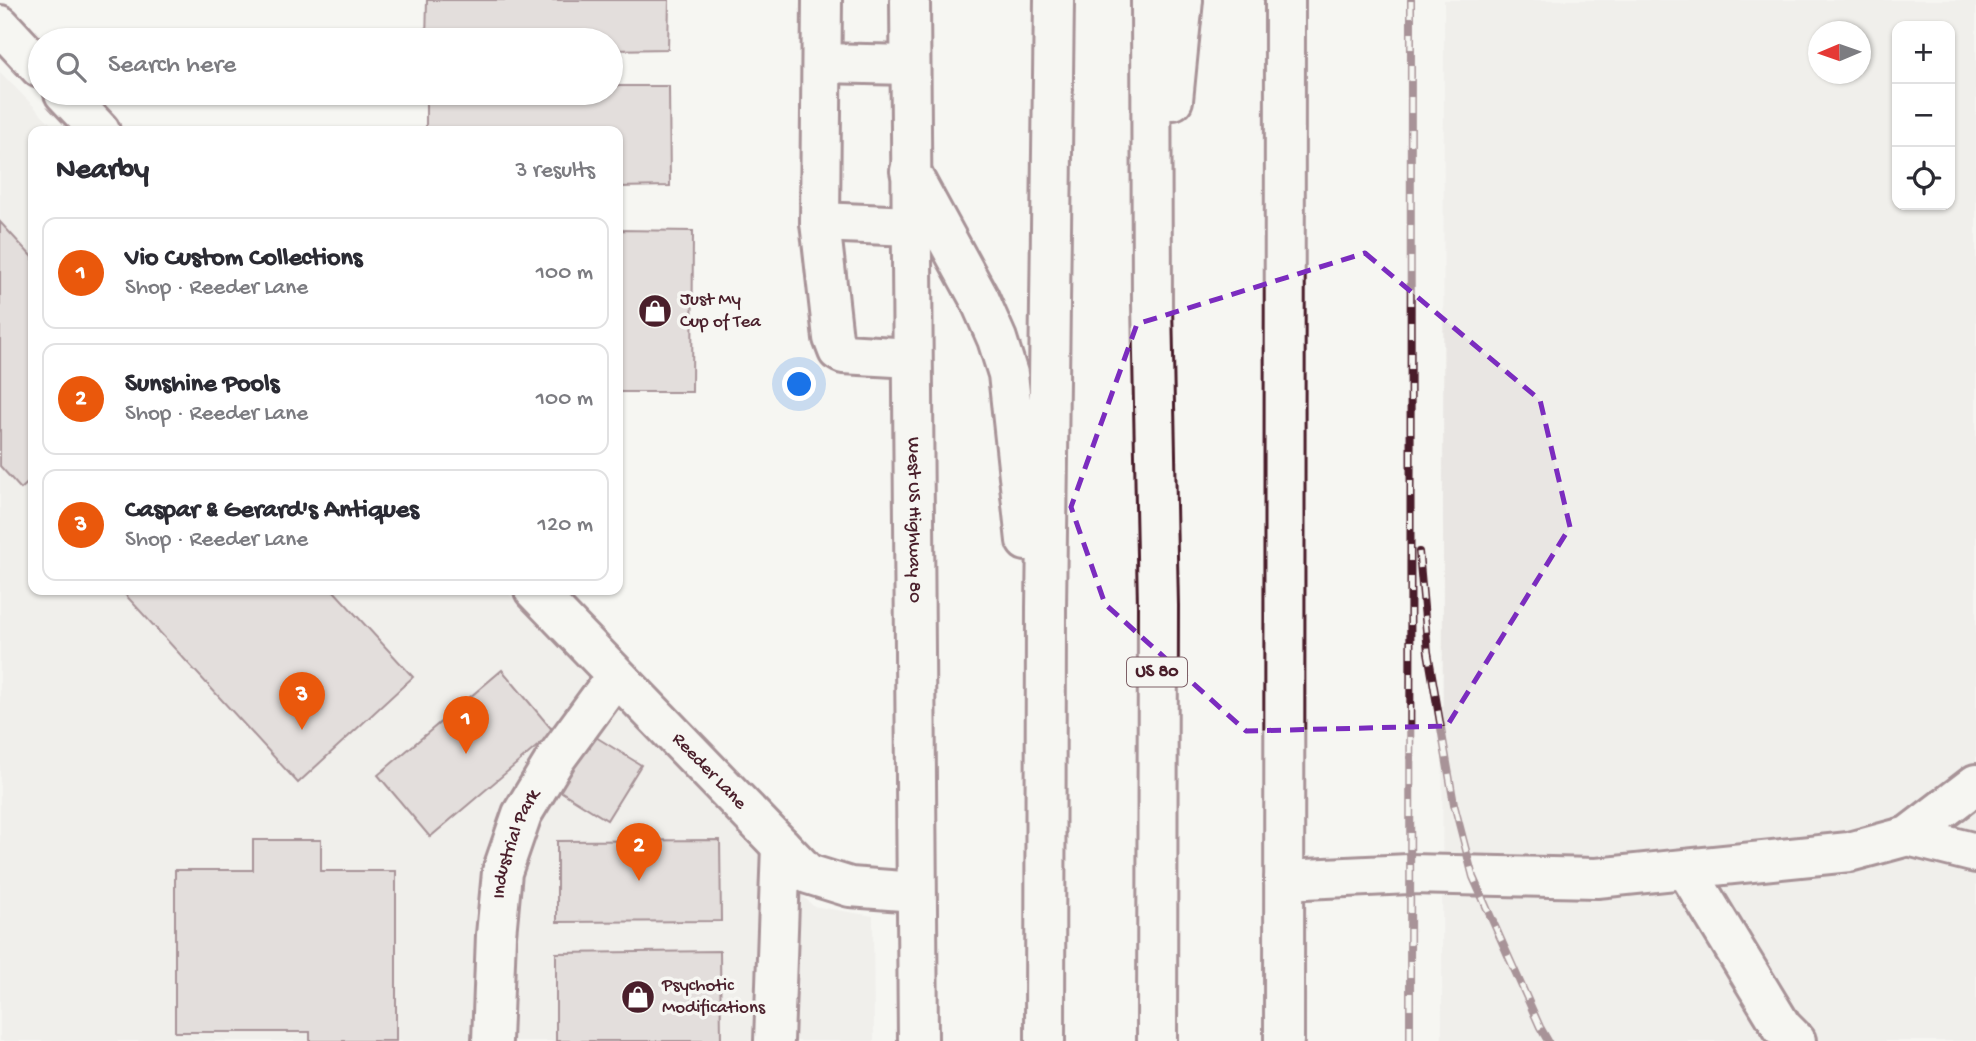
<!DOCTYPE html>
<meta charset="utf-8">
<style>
:root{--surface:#fff;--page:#f7f7f7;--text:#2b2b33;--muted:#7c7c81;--line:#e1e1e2;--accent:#ea580c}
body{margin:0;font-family:"Gochi Hand",sans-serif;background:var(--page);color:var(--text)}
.controls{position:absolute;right:21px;top:21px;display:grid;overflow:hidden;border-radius:14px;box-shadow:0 2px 5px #0004}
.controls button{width:63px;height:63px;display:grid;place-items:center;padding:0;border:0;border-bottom:2px solid var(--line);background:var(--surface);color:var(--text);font:35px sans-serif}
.compass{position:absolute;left:1808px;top:21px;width:63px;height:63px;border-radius:50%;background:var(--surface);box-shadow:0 2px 5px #0004;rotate:268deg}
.you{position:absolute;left:800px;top:385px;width:24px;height:24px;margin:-18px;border:5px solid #fff;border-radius:50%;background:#1a73e8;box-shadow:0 0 0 10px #1a73e833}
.badge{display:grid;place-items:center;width:46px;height:46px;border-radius:50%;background:var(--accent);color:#fff;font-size:23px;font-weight:700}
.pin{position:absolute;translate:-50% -58px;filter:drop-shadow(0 2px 4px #0008)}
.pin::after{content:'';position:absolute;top:37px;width:24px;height:21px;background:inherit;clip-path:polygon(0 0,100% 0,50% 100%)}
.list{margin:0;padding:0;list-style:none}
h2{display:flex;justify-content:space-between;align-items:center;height:91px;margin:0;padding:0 28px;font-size:30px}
h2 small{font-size:23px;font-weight:400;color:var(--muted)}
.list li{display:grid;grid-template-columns:46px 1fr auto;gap:21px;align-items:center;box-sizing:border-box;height:112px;margin:0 14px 14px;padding:0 14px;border:2px solid var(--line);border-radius:14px}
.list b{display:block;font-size:26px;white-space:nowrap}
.list p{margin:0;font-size:23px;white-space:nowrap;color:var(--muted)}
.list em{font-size:23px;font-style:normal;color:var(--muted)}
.icon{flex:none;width:38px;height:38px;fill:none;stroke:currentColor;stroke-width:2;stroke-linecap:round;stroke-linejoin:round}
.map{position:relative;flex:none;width:1976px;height:1041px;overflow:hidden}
.search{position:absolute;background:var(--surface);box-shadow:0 2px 5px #0004;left:28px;top:28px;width:595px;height:77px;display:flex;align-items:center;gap:18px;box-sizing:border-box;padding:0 24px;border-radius:38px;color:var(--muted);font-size:26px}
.panel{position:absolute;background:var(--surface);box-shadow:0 2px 5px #0004;left:28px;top:126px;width:595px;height:469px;border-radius:14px}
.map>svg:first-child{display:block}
.built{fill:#e9e6e3;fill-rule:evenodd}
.building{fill:#ccc1c0;stroke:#4a1f2b;stroke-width:2}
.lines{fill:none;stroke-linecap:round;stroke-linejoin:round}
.minor-casing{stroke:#4a1f2b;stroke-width:44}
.major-casing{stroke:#4a1f2b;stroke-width:44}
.highway-casing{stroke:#4a1f2b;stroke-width:44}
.minor{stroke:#f6f6f2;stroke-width:38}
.major{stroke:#f6f6f2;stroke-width:38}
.highway{stroke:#f6f6f2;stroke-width:38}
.rail-casing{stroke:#4a1f2b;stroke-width:8}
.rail{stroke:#f6f6f2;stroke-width:5;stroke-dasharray:16;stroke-linecap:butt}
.marked{fill:none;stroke:#7b2cbf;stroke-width:5;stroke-dasharray:14 9;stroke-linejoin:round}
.labels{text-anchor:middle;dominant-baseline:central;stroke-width:7;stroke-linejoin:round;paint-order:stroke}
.shield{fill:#f6f6f2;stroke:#7e6067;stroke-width:2}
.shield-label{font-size:18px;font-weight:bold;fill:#4a1f2b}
.poi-label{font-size:19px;fill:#4a1f2b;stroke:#f6f6f2;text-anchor:start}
.street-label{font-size:19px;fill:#4a1f2b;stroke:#f6f6f2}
</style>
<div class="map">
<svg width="1976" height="1041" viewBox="0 0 1976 1041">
<rect width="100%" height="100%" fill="#f6f6f2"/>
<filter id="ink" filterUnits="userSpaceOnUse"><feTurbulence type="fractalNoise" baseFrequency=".0143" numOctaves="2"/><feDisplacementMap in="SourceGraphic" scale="14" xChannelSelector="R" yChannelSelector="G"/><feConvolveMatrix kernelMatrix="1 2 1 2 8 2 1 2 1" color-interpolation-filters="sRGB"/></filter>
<g filter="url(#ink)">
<path class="built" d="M1444,0H1976V1041H1442ZM1897,26H1950V205H1897ZM1818,32H1860V74H1818Z
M0,72L58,131H33V590H505L813,906L873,916L874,1041H0Z"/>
<path class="building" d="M427,0H669L668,49L611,50V40H426Z
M611,86H669L670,186L618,187V131H426V93H611Z
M0,222L33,258V478L21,489L0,466Z
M618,230L693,231L692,392H618Z
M121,590H333L413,677L298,783Z
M502,670L554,732L430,837L378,775Z
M591,734L641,765L607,820L557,789Z
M253,840H321V871H396V1041H310V1032H175V870H253Z
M720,840L721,921L557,922V841Z
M720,951L721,1041H556V953Z"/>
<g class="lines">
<g class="minor-casing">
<g id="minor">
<path d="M822,0L820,222L833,338L838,351L843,354L912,358"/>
<path d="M0,25L40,68"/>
<path d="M822,63L910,65"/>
<path d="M64,93L100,131"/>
<path d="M820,222L911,226"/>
<path id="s1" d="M534,590L808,874L850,887L916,892"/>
<path d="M1908,836L1976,853"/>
<path d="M1686,869L1782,1027L1796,1041"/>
<path d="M1284,880L1409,874L1597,878L1849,852L1908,836L1976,784"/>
<path id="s2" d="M492,1041L496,935L502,872L522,814L556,758L616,676"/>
<path d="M774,1041L781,846"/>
</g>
</g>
<g class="major-casing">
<g id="major">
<path id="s3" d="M910,0L918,1041"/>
<path d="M1284,1041L1285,0"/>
</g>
</g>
<g class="highway-casing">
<path id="highway" d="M1151,0L1152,304L1158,606L1157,1041
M1173,100L1183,0
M910,171L979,298L997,339L1008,374L1026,541
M1045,1041L1046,608L1054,0"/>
</g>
<use href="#minor" class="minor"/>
<use href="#major" class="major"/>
<use href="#highway" class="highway"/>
<g class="rail-casing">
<path id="rail" d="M1419,552L1428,652L1454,804L1473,877L1540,1027L1548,1041
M1410,1041L1411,0"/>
</g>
<use href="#rail" class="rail"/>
</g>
</g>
<path d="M0 0H1976V1041H0ZM1365,253L1540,400L1570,527L1447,726L1246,731L1105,604L1071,507L1137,324Z" fill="#f6f6f2" fill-opacity=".55" fill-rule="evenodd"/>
<path class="marked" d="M1365,253L1540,400L1570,527L1447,726L1246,731L1105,604L1071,507L1137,324Z"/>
<defs>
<g id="shop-disc" transform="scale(1.75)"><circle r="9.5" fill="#4a1f2b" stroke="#f6f6f2"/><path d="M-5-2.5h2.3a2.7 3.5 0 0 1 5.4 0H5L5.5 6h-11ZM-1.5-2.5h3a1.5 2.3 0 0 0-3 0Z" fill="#fff"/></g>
</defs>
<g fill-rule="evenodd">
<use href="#shop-disc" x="655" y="311"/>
<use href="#shop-disc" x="638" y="997"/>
</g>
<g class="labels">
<rect class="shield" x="1127" y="657.5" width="60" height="29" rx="5"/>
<g class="shield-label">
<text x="1157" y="672">US 80</text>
</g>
<g class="poi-label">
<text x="680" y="300">Just My<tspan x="680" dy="22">Cup of Tea</tspan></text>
<text x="662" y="986">Psychotic<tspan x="662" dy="22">Modifications</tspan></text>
</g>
<g class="street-label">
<text stroke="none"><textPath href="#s3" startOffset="520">West US Highway 80</textPath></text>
<text stroke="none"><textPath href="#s1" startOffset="252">Reeder Lane</textPath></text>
<text stroke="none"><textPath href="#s2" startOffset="200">Industrial Park</textPath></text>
</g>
</g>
</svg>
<div class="controls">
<button>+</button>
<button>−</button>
<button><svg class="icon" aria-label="locate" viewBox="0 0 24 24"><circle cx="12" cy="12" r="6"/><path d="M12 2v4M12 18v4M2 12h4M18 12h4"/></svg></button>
</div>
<svg class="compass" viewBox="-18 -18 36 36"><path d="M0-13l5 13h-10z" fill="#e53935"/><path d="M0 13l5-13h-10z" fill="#7c7c81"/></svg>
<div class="you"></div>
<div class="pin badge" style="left:466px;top:754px">1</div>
<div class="pin badge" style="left:639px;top:881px">2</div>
<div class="pin badge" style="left:302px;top:730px">3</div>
<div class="search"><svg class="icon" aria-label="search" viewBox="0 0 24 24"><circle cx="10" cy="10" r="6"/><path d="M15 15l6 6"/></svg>Search here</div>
<section class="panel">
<h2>Nearby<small>3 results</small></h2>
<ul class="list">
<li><span class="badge">1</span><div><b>Vio Custom Collections</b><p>Shop · Reeder Lane</p></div><em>100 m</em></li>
<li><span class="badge">2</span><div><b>Sunshine Pools</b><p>Shop · Reeder Lane</p></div><em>100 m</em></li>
<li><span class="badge">3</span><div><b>Caspar &amp; Gerard's Antiques</b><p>Shop · Reeder Lane</p></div><em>120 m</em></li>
</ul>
</section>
</div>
